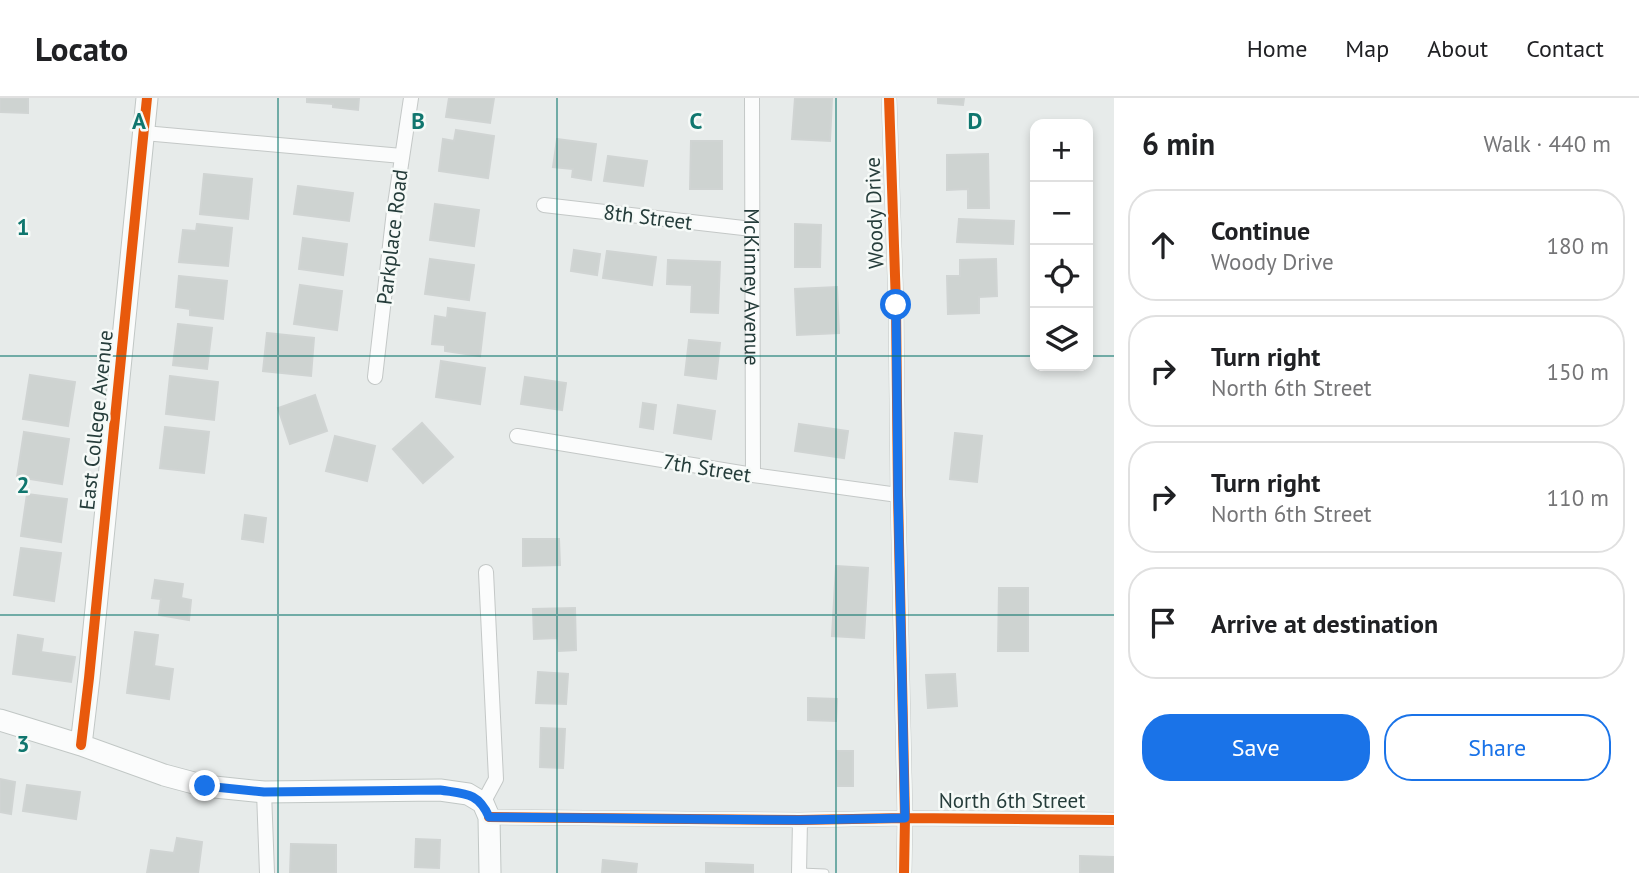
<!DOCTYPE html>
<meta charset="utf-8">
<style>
:root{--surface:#fff;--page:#f2f2f2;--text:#202124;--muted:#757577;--line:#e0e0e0;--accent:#1a73e8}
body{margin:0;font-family:"PT Sans",sans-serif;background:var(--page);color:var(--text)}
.controls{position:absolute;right:21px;top:21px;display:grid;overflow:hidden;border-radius:14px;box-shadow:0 4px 10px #0003}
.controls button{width:63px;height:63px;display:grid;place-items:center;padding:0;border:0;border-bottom:2px solid var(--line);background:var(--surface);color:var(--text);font:35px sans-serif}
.stop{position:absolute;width:21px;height:21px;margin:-16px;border:5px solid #1a73e8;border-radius:50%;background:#fff}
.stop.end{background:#1a73e8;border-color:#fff;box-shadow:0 2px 7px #0008}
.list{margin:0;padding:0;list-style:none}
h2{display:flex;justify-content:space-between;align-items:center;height:91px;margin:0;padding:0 28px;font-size:30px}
h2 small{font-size:23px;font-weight:400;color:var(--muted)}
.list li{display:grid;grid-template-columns:46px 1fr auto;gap:21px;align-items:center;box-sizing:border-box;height:112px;margin:0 14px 14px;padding:0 14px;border:2px solid var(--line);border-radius:28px}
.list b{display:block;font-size:26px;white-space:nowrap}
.list p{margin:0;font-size:23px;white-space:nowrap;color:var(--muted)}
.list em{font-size:23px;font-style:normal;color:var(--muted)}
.actions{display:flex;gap:14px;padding:21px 28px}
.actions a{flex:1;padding:16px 0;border:2px solid var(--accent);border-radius:28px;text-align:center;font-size:24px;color:var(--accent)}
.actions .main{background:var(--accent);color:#fff}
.icon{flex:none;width:38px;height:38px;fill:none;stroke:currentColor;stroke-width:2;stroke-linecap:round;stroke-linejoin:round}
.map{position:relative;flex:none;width:1114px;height:775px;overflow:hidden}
header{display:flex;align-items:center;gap:42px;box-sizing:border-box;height:98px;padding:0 35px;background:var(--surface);border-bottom:2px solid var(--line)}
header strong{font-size:33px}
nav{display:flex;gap:38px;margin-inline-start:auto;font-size:24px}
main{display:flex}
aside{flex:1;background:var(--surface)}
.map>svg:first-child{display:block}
.building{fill:#ced3d1;stroke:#d0d4d3;stroke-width:2}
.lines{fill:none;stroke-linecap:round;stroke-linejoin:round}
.lane-casing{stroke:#c4c8c7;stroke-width:9}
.street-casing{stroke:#c4c8c7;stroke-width:16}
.secondary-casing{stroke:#c1c7c5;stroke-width:23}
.lane{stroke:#fbfcfc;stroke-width:7}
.street{stroke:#fbfcfc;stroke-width:14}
.secondary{stroke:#fbfcfc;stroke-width:21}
.cycleway-casing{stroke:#f6faf8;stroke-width:15}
.cycleway{stroke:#e8590c;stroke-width:10}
.route{stroke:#1a73e8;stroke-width:9}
.grid{fill:none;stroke:#0f766e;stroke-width:2;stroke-opacity:0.55}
.labels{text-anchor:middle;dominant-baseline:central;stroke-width:5;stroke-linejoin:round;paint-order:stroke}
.street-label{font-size:21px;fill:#263d3b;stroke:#f6faf8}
.grid-label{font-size:23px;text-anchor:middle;font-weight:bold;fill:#0f766e;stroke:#f6faf8;stroke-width:5;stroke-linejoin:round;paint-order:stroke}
</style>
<header>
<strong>Locato</strong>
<nav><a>Home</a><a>Map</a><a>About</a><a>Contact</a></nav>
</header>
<main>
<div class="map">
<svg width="1114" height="775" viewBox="0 0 1114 775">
<rect width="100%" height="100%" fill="#e7ebea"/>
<path class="building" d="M0,0H28V15L0,14Z
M307,0H359L358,12L333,9V6L307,4Z
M449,0H494L490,25L446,19Z
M795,0H832L830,43L792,41Z
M938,0H964L963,7L938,5Z
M456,32L494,38L488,80L439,73L443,41L454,43Z
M557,41L596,46L591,82L572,79L573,71L553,69Z
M691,43H722V91H690Z
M988,56L989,110H968V91L947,92V57Z
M608,58L647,63L643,88L604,83Z
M204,76L252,81L248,121L200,116Z
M298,88L353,95L349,123L294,116Z
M435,106L479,112L474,148L430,142Z
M959,121L1014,123L1013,146L957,144Z
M197,126L232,130L228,168L179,164L183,132L196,133Z
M795,126L821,127L820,169H795Z
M303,140L347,146L343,177L299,171Z
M574,152L600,156L597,177L571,173Z
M607,153L656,159L652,187L603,180Z
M430,161L474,167L469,202L425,196Z
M996,161L997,198L979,199V215L948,216L947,178H960V162Z
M668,162L720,164L718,215L691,214L692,187L667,186Z
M179,178L227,183L223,221L190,217V211L176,209Z
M300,187L342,193L337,232L294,226Z
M837,189L839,235L797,237L795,191Z
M448,210L485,215L480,258L445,253V247L432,246L435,218L447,220Z
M178,226L212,230L207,271L173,267Z
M267,235L314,240L311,278L263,273Z
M689,242L720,245L716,281L685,277Z
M441,263L485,270L480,306L436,299Z
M30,277L75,284L68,328L23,321Z
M170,278L218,284L214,322L166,316Z
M525,279L566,285L562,312L521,306Z
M315,297L327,333L290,346L278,310Z
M643,305L656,307L653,331L640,329Z
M678,307L715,313L711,341L674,335Z
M422,325L453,359L423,385L393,351Z
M799,326L848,333L844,360L795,353Z
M165,329L209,334L204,375L160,370Z
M24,334L69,341L62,386L17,379Z
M955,335L982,338L977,384L950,381Z
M335,338L375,348L367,383L326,373Z
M27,396L67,401L61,444L21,438Z
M245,417L266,420L263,444L242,441Z
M523,441H559L560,467L523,468Z
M21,450L61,455L54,503L14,497Z
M836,468L868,470L864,540L832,538Z
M155,482L183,486L181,500L191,502L189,522L159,517L161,501L152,500Z
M999,490H1028V553H998Z
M575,510L576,552L559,553L558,540L534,541L533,511Z
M135,534L158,537L154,568L173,571L169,601L127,595Z
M18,537L43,541L41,554L75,559L71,584L13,576Z
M538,574L568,576L566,606L536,605Z
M955,576L957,608L928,610L926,577Z
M808,600L837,601L836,623L808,622Z
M541,630L565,631L563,670L540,669Z
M837,653H853V688H838Z
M0,681L15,684L11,716L0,714Z
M27,687L80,694L76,721L23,713Z
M177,740L202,744L198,775H147L151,752L174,755Z
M416,741L440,742L439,770L415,769Z
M291,746L336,747V775H290Z
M1080,758L1114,759V775H1080Z
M603,762L637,766L636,775H602Z
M706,765L753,767V775H706Z"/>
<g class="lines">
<g class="lane-casing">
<path id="lane" d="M800,774L825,775"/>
</g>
<g class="street-casing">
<g id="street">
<path id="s1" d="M752,0L753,377"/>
<path d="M889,0L896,207L898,397L905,720L904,775"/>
<path d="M144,35L402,58"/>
<path d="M544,107L752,131"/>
<path d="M375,279L394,113L411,0"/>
<path d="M517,338L753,377L898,397"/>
<path d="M264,694L267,775"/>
<path d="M483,705L496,681L486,474"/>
<path d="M489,719L800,722L905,720L1114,722"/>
<path d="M799,775L800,722"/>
</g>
</g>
<g class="secondary-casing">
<path id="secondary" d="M0,622L81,647L164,677L205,688L264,694L440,692L468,696L483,705L489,719L490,775
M81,647L89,580L147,0"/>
</g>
<use href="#lane" class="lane"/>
<use href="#street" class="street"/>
<use href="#secondary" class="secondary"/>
<g class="cycleway-casing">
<path id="cycleway" d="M889,0L896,207L898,397L905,720L904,775
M81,647L89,580L147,0
M489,719L800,722L905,720L1114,722"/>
</g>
<use href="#cycleway" class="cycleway"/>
</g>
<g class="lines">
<path class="route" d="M205,688L264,694L440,692C465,696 478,694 489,719L800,722L905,720L898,397L896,207"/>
</g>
<path class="grid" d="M278,0V775M557,0V775M836,0V775M0,258H1035M1088,258H1114M0,517H1114"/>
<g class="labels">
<g class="street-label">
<text transform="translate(874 115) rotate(-92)">Woody Drive</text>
<text transform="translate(648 119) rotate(7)">8th Street</text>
<text transform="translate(392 139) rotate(-83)">Parkplace Road</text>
<text stroke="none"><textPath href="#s1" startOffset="189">McKinney Avenue</textPath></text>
<text transform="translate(96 322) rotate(-84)">East College Avenue</text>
<text transform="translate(707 370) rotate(9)">7th Street</text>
<text x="1012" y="702">North 6th Street</text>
</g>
</g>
<g class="grid-label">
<text x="139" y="31">A</text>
<text x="418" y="31">B</text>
<text x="696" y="31">C</text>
<text x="975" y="31">D</text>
<text x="23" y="137">1</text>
<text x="23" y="395">2</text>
<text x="23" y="654">3</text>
</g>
</svg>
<div class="controls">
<button>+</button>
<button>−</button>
<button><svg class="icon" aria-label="locate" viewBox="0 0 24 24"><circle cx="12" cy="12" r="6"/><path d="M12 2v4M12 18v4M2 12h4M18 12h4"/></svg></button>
<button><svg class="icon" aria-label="layers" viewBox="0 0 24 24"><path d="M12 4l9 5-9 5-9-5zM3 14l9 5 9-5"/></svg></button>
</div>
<div class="stop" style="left:896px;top:207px"></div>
<div class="stop end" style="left:205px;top:688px"></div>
</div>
<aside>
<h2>6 min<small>Walk · 440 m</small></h2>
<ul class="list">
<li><svg class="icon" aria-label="ahead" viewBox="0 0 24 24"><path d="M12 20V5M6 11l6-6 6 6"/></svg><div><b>Continue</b><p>Woody Drive</p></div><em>180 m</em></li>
<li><svg class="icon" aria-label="right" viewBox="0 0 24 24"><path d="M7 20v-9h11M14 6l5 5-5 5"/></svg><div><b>Turn right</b><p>North 6th Street</p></div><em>150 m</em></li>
<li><svg class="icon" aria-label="right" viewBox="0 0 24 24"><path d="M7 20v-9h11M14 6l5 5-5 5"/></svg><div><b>Turn right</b><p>North 6th Street</p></div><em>110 m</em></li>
<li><svg class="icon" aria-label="arrive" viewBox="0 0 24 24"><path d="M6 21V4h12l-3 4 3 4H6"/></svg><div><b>Arrive at destination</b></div></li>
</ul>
<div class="actions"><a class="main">Save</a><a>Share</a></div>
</aside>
</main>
